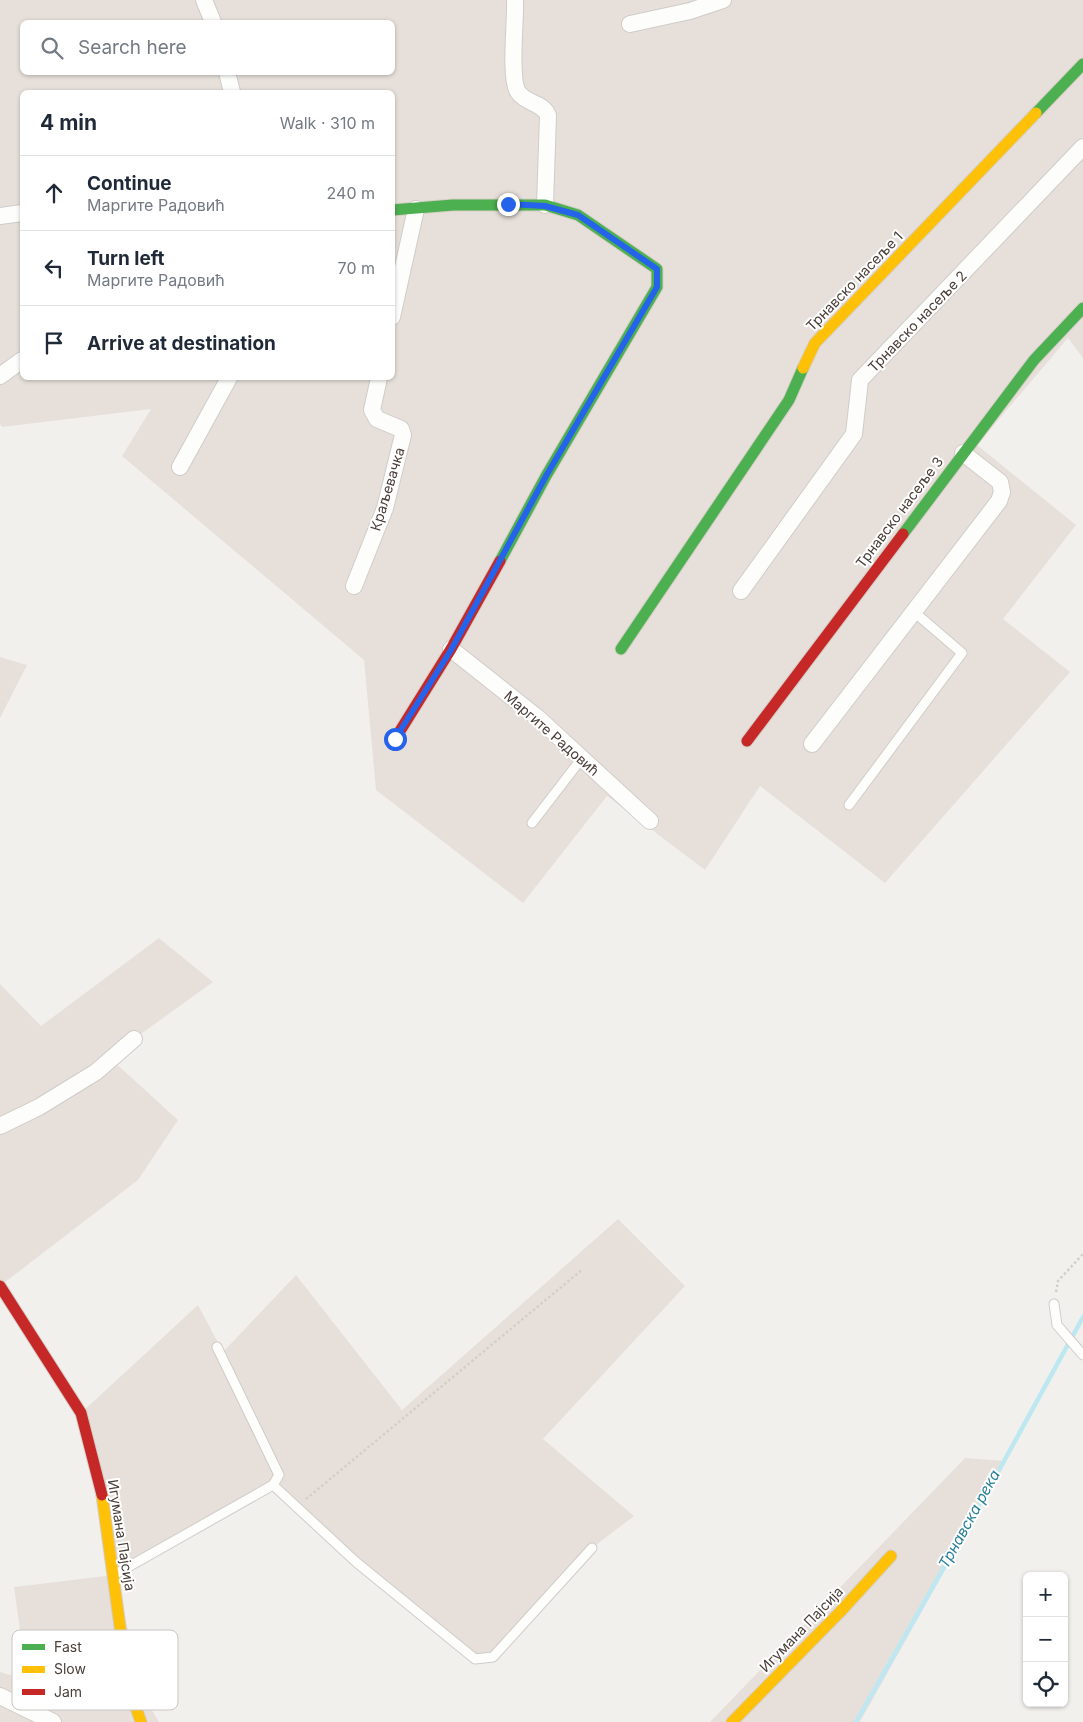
<!DOCTYPE html>
<meta charset="utf-8">
<style>
:root{--surface:#fff;--page:#f6f6f7;--text:#1f2937;--muted:#747a83;--line:#e0e1e3}
body{margin:0;font-family:Inter,sans-serif;background:var(--page);color:var(--text)}
.controls{position:absolute;right:15px;bottom:15px;display:grid;overflow:hidden;border-radius:8px;box-shadow:0 1px 4px #0004}
.controls button{width:45px;height:45px;display:grid;place-items:center;padding:0;border:0;border-bottom:1px solid var(--line);background:var(--surface);color:var(--text);font:25px sans-serif}
.stop{position:absolute;width:15px;height:15px;margin:-11px;border:4px solid #2563eb;border-radius:50%;background:#fff}
.stop.end{background:#2563eb;border-color:#fff;box-shadow:0 1px 5px #0008}
.list{margin:0;padding:0;list-style:none}
h2{display:flex;justify-content:space-between;align-items:center;height:65px;margin:0;padding:0 20px;font-size:21px}
h2 small{font-size:16px;font-weight:400;color:var(--muted)}
.list li{display:grid;grid-template-columns:32px 1fr auto;gap:15px;align-items:center;box-sizing:border-box;height:75px;padding:0 20px;border-top:1px solid var(--line)}
.list b{display:block;font-size:19px;white-space:nowrap}
.list p{margin:0;font-size:16px;white-space:nowrap;color:var(--muted)}
.list em{font-size:16px;font-style:normal;color:var(--muted)}
.icon{flex:none;width:28px;height:28px;fill:none;stroke:currentColor;stroke-width:2;stroke-linecap:round;stroke-linejoin:round}
.map{position:relative;flex:none;width:1083px;height:1722px;overflow:hidden}
.search{position:absolute;background:var(--surface);box-shadow:0 1px 4px #0004;left:20px;top:20px;width:375px;height:55px;display:flex;align-items:center;gap:12px;box-sizing:border-box;padding:0 18px;border-radius:8px;color:var(--muted);font-size:19px}
.panel{position:absolute;background:var(--surface);box-shadow:0 1px 4px #0004;left:20px;top:90px;width:375px;height:290px;border-radius:8px}
.map>svg:first-child{display:block}
.residential{fill:#e7e0da;fill-rule:evenodd}
.lines{fill:none;stroke-linecap:round;stroke-linejoin:round}
.stream{stroke:#bde7f1;stroke-width:4.5}
.lane-casing{stroke:#cfccc9;stroke-width:11}
.street-casing{stroke:#cfccc9;stroke-width:18}
.fast-casing{stroke:#d3cdc5;stroke-width:13}
.slow-casing{stroke:#d3cdc5;stroke-width:13}
.jam-casing{stroke:#d3cdc5;stroke-width:13}
.path{stroke:#d2cfcb;stroke-width:2.5;stroke-dasharray:2.5 2.5;stroke-linecap:butt}
.lane{stroke:#fdfdfc;stroke-width:9}
.street{stroke:#fdfdfc;stroke-width:16}
.fast{stroke:#4caf50;stroke-width:11}
.slow{stroke:#ffc107;stroke-width:11}
.jam{stroke:#c62828;stroke-width:11}
.route{stroke:#2563eb;stroke-width:6}
.labels{text-anchor:middle;dominant-baseline:central;stroke-width:4;stroke-linejoin:round;paint-order:stroke}
.street-label{font-size:14px;fill:#4a3f38;stroke:#fff}
.water-label{font-size:15px;font-style:italic;fill:#277f98;stroke:#fff}
.key{fill:#fff;stroke:#c9c5c3;stroke-width:1}
.key-label{font-size:14px;fill:#4a3f38}
</style>
<div class="map">
<svg width="1083" height="1722" viewBox="0 0 1083 1722">
<rect width="100%" height="100%" fill="#f2f0ed"/>
<path class="residential" d="M0,0H1083V358L1068,338L977,445L1076,525L1003,619L1070,672L885,883L760,786L705,870L607,796L523,903L376,790L364,660L122,456L151,409L2,427L0,424ZM22,22H392V72H22ZM22,92H392V378H22Z
M0,657L27,665L0,718Z
M159,938L213,982L134,1039L111,1059L178,1120L138,1180L0,1286V984L41,1026Z
M618,1219L685,1286L543,1439L634,1516L592,1548L493,1657L475,1659L356,1562L273,1485L114,1576L147,1702L159,1722H0V1672L27,1680L14,1587L114,1575L81,1413L198,1305L223,1352L296,1275L402,1410Z
M965,1458L1006,1461L860,1722H710Z"/>
<g class="lines">
<path class="stream" d="M856,1722L992,1483L1083,1317"/>
<g class="lane-casing">
<path id="lane" d="M849,805L962,653L913,611
M532,823L582,758
M1054,1304L1057,1325L1083,1355
M217,1347L279,1475L273,1485
M114,1575L273,1485L356,1562L475,1659L493,1657L592,1548"/>
</g>
<g class="street-casing">
<path id="street" d="M204,0L213,22
M515,0C516,20 509,78 518,92C526,104 542,102 548,115L545,205
M630,24L690,11L723,0
M227,72L232,92
M0,216L22,213
M392,317L416,209
M0,376L22,360
M180,467L229,378
M354,586L385,508L403,435L401,429L377,419L372,410L379,378
M741,591L854,434L860,380L1083,147
M451,649L538,718L650,821
M812,744L999,501L1002,492L1000,482L963,453
M0,1126L39,1107L96,1072L134,1039
M0,1696L53,1722"/>
</g>
<g class="fast-casing">
<path id="fast" d="M1036,113L1083,64
M392,210L453,205H545L578,215L657,269V287L546,476L500,561
M903,534L1034,360L1083,308
M621,649L789,400L803,368"/>
</g>
<g class="slow-casing">
<path id="slow" d="M803,368L815,343L1036,113
M102,1495L128,1685L141,1722
M732,1722L840,1612L891,1556"/>
</g>
<g class="jam-casing">
<path id="jam" d="M395,739L451,649L500,561
M747,741L903,534
M0,1286L81,1413L102,1495"/>
</g>
<path class="path" d="M1056,1292L1058,1281L1083,1254
M306,1499L583,1269"/>
<use href="#lane" class="lane"/>
<use href="#street" class="street"/>
<use href="#fast" class="fast"/>
<use href="#slow" class="slow"/>
<use href="#jam" class="jam"/>
</g>
<g class="lines">
<path class="route" d="M395,739L451,650L546,476L657,287V269L578,215L545,206L508,204"/>
</g>
<g class="labels">
<g class="street-label">
<text transform="translate(854 281) rotate(-46)">Трнавско насеље 1</text>
<text transform="translate(917 321) rotate(-46)">Трнавско насеље 2</text>
<text transform="translate(387 489) rotate(-73)">Краљевачка</text>
<text transform="translate(899 512) rotate(-53)">Трнавско насеље 3</text>
<text transform="translate(552 733) rotate(41)">Маргите Радовић</text>
<text transform="translate(122 1535) rotate(81)">Игумана Пајсија</text>
<text transform="translate(801 1629) rotate(-46)">Игумана Пајсија</text>
</g>
<g class="water-label">
<text transform="translate(969 1519) rotate(-61)">Трнавска река</text>
</g>
</g>
<rect x="12" y="1630" width="166" height="80" rx="8" class="key"/>
<rect x="22" y="1644" width="23" height="6" fill="#4caf50"/>
<rect x="22" y="1666" width="23" height="7" fill="#ffc107"/>
<rect x="22" y="1689" width="23" height="6" fill="#c62828"/>
<g class="key-label">
<text x="54" y="1652">Fast</text>
<text x="54" y="1674">Slow</text>
<text x="54" y="1697">Jam</text>
</g>
</svg>
<div class="controls">
<button>+</button>
<button>−</button>
<button><svg class="icon" aria-label="locate" viewBox="0 0 24 24"><circle cx="12" cy="12" r="6"/><path d="M12 2v4M12 18v4M2 12h4M18 12h4"/></svg></button>
</div>
<div class="stop" style="left:395px;top:739px"></div>
<div class="stop end" style="left:508px;top:204px"></div>
<div class="search"><svg class="icon" aria-label="search" viewBox="0 0 24 24"><circle cx="10" cy="10" r="6"/><path d="M15 15l6 6"/></svg>Search here</div>
<section class="panel">
<h2>4 min<small>Walk · 310 m</small></h2>
<ul class="list">
<li><svg class="icon" aria-label="ahead" viewBox="0 0 24 24"><path d="M12 20V5M6 11l6-6 6 6"/></svg><div><b>Continue</b><p>Маргите Радовић</p></div><em>240 m</em></li>
<li><svg class="icon" aria-label="left" viewBox="0 0 24 24"><path d="M17 20v-9H6M10 6l-5 5 5 5"/></svg><div><b>Turn left</b><p>Маргите Радовић</p></div><em>70 m</em></li>
<li><svg class="icon" aria-label="arrive" viewBox="0 0 24 24"><path d="M6 21V4h12l-3 4 3 4H6"/></svg><div><b>Arrive at destination</b></div></li>
</ul>
</section>
</div>
